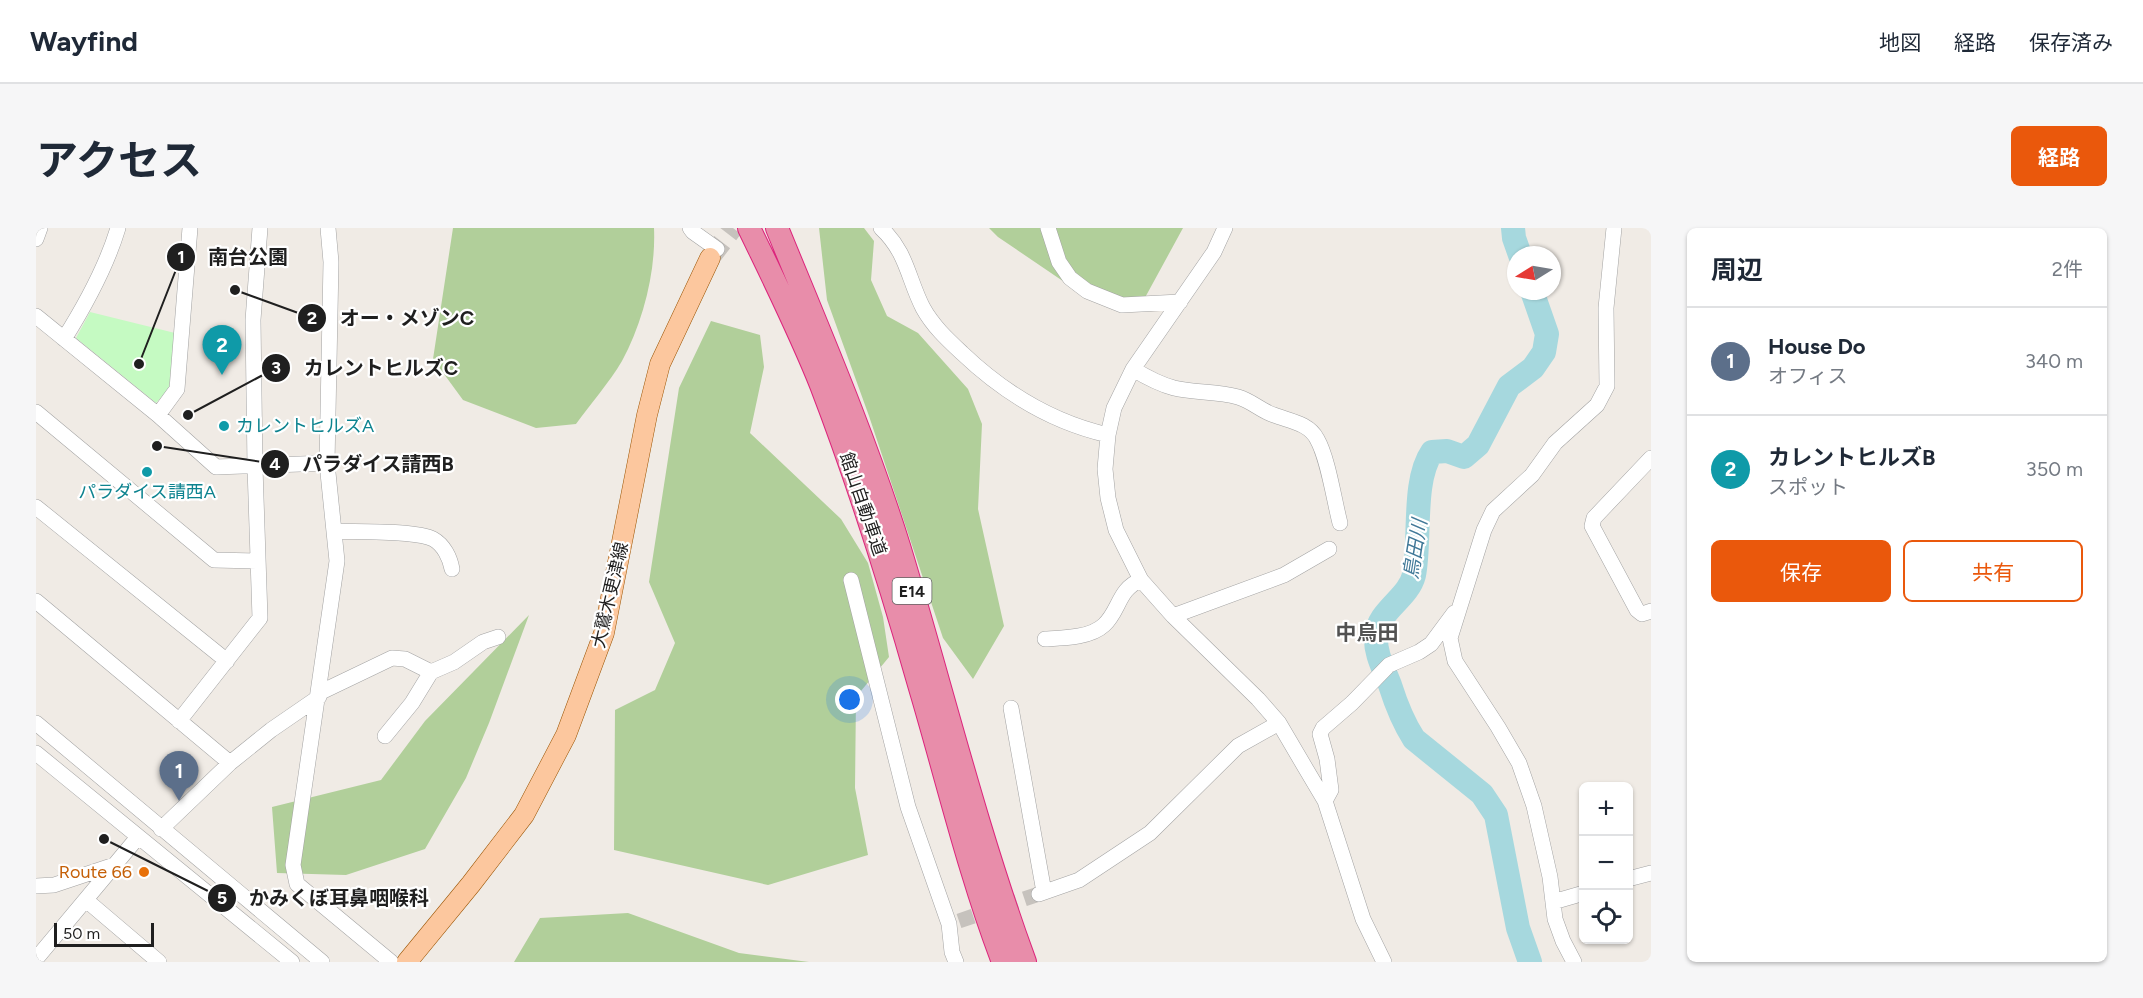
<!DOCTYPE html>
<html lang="ja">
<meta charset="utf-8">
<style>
:root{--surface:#fff;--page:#f6f6f7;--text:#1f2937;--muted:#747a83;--line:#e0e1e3;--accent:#ea580c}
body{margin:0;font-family:Figtree,"Noto Sans JP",sans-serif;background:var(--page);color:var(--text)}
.controls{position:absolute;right:18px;bottom:18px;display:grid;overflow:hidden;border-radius:9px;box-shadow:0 2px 4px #0004}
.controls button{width:54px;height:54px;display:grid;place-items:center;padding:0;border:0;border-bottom:2px solid var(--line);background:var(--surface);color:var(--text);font:30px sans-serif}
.compass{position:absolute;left:1471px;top:18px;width:54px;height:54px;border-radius:50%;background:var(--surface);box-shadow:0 2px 4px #0004;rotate:259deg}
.scale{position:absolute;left:18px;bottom:15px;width:100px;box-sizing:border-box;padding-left:6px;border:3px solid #1f1f1f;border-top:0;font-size:16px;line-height:21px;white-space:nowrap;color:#1f1f1f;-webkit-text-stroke:4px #fff;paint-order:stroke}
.you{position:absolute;left:814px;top:472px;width:21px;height:21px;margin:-15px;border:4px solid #fff;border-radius:50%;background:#1a73e8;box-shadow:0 0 0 9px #1a73e833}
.badge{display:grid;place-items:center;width:39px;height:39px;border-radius:50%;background:var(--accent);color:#fff;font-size:20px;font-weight:700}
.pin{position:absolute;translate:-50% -50px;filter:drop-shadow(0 2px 3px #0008)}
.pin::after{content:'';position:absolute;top:32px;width:21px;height:18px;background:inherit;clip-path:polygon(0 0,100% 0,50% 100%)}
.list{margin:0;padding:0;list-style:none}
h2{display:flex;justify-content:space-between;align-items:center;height:78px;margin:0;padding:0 24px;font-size:26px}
h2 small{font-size:20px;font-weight:400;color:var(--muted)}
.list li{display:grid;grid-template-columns:39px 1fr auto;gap:18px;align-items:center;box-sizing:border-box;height:108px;padding:0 24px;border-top:2px solid var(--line)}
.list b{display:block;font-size:22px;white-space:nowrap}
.list p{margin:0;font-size:20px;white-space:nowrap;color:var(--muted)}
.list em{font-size:20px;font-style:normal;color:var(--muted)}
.actions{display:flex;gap:12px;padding:18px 24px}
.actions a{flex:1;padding:14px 0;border:2px solid var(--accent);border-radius:9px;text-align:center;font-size:21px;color:var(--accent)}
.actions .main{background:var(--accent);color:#fff}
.icon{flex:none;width:33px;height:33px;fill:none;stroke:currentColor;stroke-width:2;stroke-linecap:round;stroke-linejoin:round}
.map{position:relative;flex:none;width:1615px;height:734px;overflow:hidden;border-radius:9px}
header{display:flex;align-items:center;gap:36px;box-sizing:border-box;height:84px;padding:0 30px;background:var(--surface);border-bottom:2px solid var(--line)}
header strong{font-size:28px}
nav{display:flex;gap:33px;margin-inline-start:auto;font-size:21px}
.intro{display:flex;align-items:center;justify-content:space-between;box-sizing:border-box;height:144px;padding:0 36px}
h1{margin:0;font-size:42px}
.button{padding:15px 27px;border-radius:9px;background:var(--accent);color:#fff;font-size:21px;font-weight:700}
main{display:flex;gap:36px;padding:0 36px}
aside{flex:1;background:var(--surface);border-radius:9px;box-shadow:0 2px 4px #0004}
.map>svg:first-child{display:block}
.forest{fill:#b1cf9a}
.park{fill:#c5fac2}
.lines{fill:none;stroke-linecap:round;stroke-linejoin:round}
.river{stroke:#a6d8de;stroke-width:24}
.minor-tunnel{stroke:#c6c2bd;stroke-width:15;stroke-dasharray:15 8;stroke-linecap:butt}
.major-tunnel{stroke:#c6c2bd;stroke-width:20;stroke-dasharray:20 10;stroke-linecap:butt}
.minor-casing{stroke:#a3a3a3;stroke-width:16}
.major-casing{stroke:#9a5300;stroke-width:21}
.highway-casing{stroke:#dc247c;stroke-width:24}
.minor{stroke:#fff;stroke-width:15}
.major{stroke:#fcc79e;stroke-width:20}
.highway{stroke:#e88daa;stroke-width:22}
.culture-dot{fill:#0f9aa8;stroke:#fff;stroke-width:2}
.food-dot{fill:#e8710a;stroke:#fff;stroke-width:2}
.labels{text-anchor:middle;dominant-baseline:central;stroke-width:4.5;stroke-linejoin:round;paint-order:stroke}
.shield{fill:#fff;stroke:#626262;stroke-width:1.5}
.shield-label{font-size:16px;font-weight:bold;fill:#1f1f1f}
.culture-label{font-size:18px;fill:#0d838f;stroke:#fff;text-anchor:start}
.street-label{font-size:18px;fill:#1f1f1f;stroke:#fff}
.food-label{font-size:18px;fill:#c56008;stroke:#fff;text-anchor:end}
.water-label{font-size:20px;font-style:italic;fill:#417998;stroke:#fff}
.quarter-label{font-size:21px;font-weight:bold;fill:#525252;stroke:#fff}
.leader{fill:none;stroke:#1f1f1f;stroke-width:2}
.callout-dot{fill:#1f1f1f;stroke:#fff;stroke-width:2}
.mark-label{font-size:18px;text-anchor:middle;font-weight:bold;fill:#fff}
.callout-label{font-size:20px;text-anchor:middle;font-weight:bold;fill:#1f1f1f;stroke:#fff;stroke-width:4.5;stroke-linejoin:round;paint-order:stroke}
</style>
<header>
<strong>Wayfind</strong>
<nav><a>地図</a><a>経路</a><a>保存済み</a></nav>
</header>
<div class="intro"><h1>アクセス</h1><a class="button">経路</a></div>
<main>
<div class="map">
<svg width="1615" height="734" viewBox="0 0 1615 734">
<rect width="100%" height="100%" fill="#f0ebe5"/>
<path class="forest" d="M417,0H618C620,44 607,94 586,133C573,155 555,175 540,196L500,200L427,172L397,131Z
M783,0H828L838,13L835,52L851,88L882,105L932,161L946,196L942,281L968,398L937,451L907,410L833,188L791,72Z
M953,0H1147L1105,77L1043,64L962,9Z
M675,93L724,107L728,139L714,205L805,291L832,335L847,389L853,429L820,469L819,560L832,627L732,657L578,622L579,482L619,462L639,415L613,354L643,160Z
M493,387L453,495L430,550L389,621L310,647L241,645L236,579L345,552L389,493Z
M592,685L703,725L773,734H478L504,690Z"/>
<path class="park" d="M54,84L139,105L133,161L120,175L40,110Z"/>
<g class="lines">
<path class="river" d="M1477,0L1478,10L1484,27
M1494,734L1482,700L1460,587L1446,566L1378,511C1367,494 1360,476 1354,457C1348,441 1339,426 1340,408C1342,382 1372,371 1378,347C1385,312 1376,253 1396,224L1411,223L1428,229L1442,217L1473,158L1497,140L1508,124L1511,106L1496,63"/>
<path class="minor-tunnel" d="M923,693L1003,666"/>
<path class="major-tunnel" d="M674,30L697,0"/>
<g class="minor-casing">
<path id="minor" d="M292,0L295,34L291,235L301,333L257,637L261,656L355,734
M654,0L657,4L681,21
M845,0C871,24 872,51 887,80C897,98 911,111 926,125C968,165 1015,194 1072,207
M1012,0L1023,34L1034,50L1051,63L1086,77L1144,74
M1189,0L1178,24L1097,141L1078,180L1072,207L1069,241L1072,270L1080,302L1105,352L1137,388L1222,471L1243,495L1270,541L1289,573L1327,691L1348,734
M0,11L4,0
M0,88L122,187L180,239L291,235
M28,111C50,76 70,40 82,0
M1097,141C1110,149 1123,156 1138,160C1159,165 1181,163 1202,169C1216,173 1225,183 1238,187C1253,193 1273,195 1281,211C1292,230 1298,272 1304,295
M0,184L178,332L221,333
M122,187L141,161L154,0
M1615,230L1558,290L1556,298L1601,382L1606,386L1615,383
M0,279L191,433
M298,303C319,304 381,302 397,311C408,317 414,330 416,341
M815,352L872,579L913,696L916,724L920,734
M0,373L194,535
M1137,388L1248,347L1293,321
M1009,411C1027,410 1054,410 1068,397C1084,382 1082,361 1105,352
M283,465L356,430L369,431L395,444
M975,480L1008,664
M143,493L224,390L219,239L217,92L224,0
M0,495L286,734
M349,508L376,475L395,444L418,434L447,414L462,409
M0,525L256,734
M1289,573L1295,562L1291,531L1284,506L1287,500L1316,475L1353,437L1383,424L1395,416L1418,385
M125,601L194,535L235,502L283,469
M1592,651L1615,645
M0,658L18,657L78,637
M1003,666L1043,652L1114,605L1202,518L1243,495
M50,672L123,734
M1517,674L1548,665
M0,731L102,609
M1538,734L1527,713L1519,691L1514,649L1498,578L1483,535L1462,499L1419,433L1414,410L1448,302L1457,283L1496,247L1519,215L1561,177L1571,158L1570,80L1578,0"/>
</g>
<g class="major-casing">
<path id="major" d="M371,734L435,656L488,587L530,507L568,405L611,187L624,136L674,30"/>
</g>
<g class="highway-casing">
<path id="highway" d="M713,0C738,52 764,104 785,157C823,256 855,358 884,460C911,551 933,645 967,734
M741,0C784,105 829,209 863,318C905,456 939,598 989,734"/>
</g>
<use href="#minor" class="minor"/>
<use href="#major" class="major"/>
<use href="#highway" class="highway"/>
</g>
<g class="culture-dot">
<circle cx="188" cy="198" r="6"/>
<circle cx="111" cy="244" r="6"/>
</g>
<circle class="food-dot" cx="108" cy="644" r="6"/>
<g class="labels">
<rect class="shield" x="856.5" y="350" width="39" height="26" rx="4.5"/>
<g class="shield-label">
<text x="876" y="363">E14</text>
</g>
<g class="culture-label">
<text x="200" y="198">カレントヒルズA</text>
<text x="111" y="264" text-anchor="middle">パラダイス請西A</text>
</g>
<g class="street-label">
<text transform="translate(827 276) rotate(71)">館山自動車道</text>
<text transform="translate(574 367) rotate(-77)">大鷲木更津線</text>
</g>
<g class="food-label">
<text x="96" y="644">Route 66</text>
</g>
<g class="water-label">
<text transform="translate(1379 321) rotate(-81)">鳥田川</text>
</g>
<g class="quarter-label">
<text x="1331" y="404">中烏田</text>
</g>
</g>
<path class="leader" d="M103 136L145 29M199 62L276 90M152 187L240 140M121 218L239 236M68 611L186 670"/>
<g class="callout-dot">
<circle cx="103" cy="136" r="6"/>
<circle cx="199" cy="62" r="6"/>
<circle cx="152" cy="187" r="6"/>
<circle cx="121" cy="218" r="6"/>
<circle cx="68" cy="611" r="6"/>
<circle cx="145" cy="29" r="15"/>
<circle cx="276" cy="90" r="15"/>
<circle cx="240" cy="140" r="15"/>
<circle cx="239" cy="236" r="15"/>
<circle cx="186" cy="670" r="15"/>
</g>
<g class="mark-label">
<text x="145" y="35">1</text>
<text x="276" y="96">2</text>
<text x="240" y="146">3</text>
<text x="239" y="242">4</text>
<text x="186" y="676">5</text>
</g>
<g class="callout-label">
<text x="212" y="36">南台公園</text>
<text x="371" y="97">オー・メゾンC</text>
<text x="345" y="147">カレントヒルズC</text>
<text x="342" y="243">パラダイス請西B</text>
<text x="303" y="677">かみくぼ耳鼻咽喉科</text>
</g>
</svg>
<div class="controls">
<button>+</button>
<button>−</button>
<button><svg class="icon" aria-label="locate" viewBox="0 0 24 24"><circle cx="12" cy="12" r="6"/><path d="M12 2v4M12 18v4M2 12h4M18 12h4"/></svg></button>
</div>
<svg class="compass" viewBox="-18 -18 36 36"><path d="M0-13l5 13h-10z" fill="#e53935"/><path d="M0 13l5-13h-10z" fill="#747a83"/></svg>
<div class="scale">50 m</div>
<div class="you"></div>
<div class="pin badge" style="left:143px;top:573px;background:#5c6f8a">1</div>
<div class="pin badge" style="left:186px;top:147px;background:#0f9aa8">2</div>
</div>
<aside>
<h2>周辺<small>2件</small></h2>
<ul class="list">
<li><span class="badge" style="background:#5c6f8a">1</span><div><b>House Do</b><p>オフィス</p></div><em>340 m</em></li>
<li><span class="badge" style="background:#0f9aa8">2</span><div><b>カレントヒルズB</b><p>スポット</p></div><em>350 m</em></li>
</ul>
<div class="actions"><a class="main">保存</a><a>共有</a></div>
</aside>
</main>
